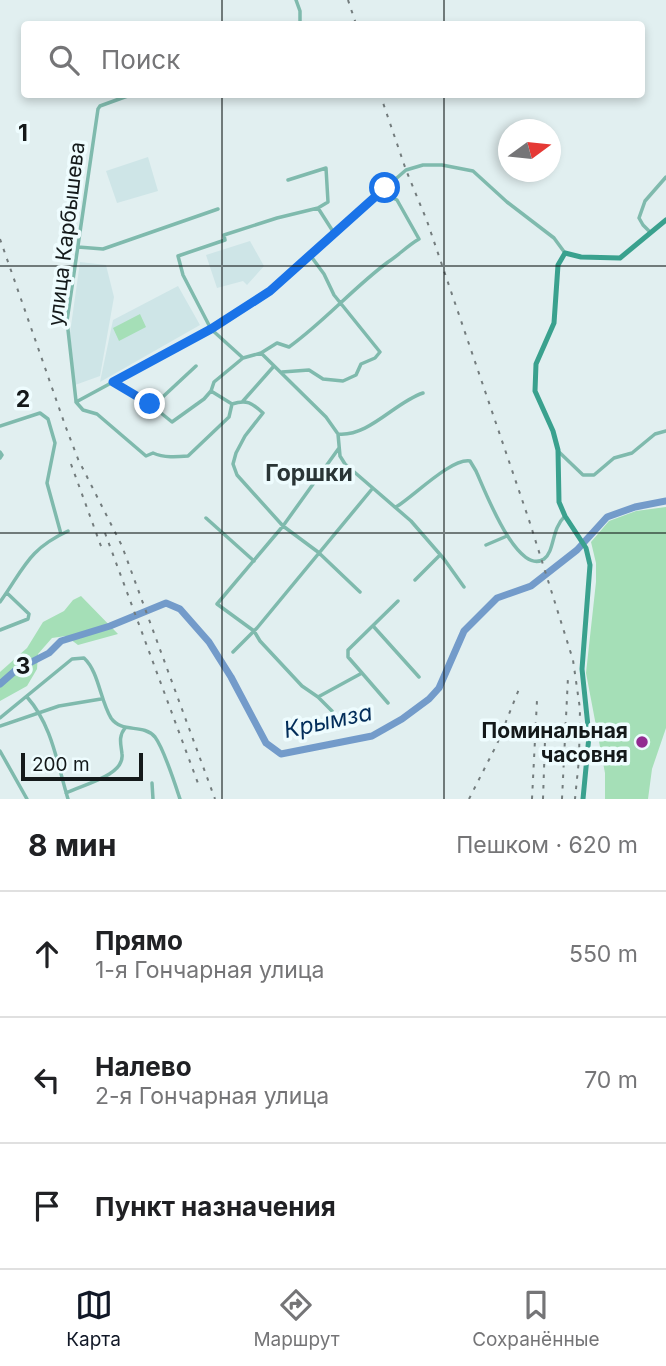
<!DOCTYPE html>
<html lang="ru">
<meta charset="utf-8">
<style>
:root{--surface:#fff;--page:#f2f2f2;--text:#202124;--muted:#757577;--line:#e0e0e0;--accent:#111827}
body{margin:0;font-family:Inter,sans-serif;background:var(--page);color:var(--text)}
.compass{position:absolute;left:498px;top:119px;width:63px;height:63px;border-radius:50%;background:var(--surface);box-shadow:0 4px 10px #0003;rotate:75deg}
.scale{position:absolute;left:21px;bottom:18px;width:122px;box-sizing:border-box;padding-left:7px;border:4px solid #14191a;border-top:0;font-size:19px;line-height:24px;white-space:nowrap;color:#14191a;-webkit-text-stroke:5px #eefcfe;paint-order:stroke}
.stop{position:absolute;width:21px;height:21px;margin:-16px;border:5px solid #1a73e8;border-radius:50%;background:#fff}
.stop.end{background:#1a73e8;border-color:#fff;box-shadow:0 2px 7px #0008}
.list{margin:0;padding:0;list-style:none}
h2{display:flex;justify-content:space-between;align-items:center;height:91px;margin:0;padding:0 28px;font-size:30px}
h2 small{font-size:23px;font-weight:400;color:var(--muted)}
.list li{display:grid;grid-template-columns:46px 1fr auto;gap:21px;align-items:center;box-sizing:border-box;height:126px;padding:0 28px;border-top:2px solid var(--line)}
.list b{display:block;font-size:26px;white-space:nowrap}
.list p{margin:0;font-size:23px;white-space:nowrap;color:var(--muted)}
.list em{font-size:23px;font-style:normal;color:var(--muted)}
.icon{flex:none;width:38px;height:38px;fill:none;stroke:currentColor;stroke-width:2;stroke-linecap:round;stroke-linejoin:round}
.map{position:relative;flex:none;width:666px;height:799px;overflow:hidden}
.search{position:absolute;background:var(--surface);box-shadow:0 4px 10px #0003;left:21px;right:21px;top:21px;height:77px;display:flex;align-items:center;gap:18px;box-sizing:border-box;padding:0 24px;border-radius:7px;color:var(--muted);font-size:26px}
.sheet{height:469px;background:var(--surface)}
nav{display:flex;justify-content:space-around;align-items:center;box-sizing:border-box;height:98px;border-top:2px solid var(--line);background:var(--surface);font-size:19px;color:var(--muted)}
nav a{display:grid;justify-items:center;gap:4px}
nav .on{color:var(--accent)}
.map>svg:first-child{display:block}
.built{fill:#cee5e7}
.green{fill:#a5dfb7}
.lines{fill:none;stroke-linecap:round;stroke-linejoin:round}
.river{stroke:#739bca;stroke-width:7}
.street{stroke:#7fbaad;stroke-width:3.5}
.secondary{stroke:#3aa18e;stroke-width:5}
.rail{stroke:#737c7d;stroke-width:2;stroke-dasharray:3.5 7;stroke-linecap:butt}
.route{stroke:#1a73e8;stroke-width:9}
.grid{fill:none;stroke:#14191a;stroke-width:2;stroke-opacity:0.55}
.poi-dot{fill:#922c91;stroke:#eefcfe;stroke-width:2.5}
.labels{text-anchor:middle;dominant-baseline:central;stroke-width:7;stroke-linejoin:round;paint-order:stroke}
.street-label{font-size:21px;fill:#14191a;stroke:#eefcfe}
.poi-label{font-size:21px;font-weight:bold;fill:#14191a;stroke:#eefcfe;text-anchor:end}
.neighbourhood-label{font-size:23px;font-weight:bold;fill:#2a3536;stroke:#eefcfe}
.water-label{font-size:23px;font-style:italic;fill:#022d5a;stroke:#eefcfe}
.grid-label{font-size:23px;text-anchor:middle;font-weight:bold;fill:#14191a;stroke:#eefcfe;stroke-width:7;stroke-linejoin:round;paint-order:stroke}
</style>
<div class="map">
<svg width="666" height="799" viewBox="0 0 666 799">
<rect width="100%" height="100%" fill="#e1eff0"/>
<path class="built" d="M148,157L158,191L117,203L106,171Z
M250,241L264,266L247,285L243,281L217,288L206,255Z
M80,262L106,265L114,297L100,376L75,385L70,333Z
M178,286L200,325L100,382L113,320Z"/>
<path class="green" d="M140,314L146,327L119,341L113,328Z
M666,507V728L652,769L648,799H605V773L586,673L596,582V563L591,542L609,521L636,511Z
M81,596L118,634L78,645L66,636L52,638L38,654L37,669L27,686L0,701V672L27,648L43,622L64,611L73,600Z"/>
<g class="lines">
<path class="river" d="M0,684L16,670L49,653L61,641L110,626L166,603L180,609L209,642L231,677L266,743L281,754L372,736L402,719L429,699L439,688L464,631L497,598L531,586L577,550L607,517L635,507L666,501"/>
<path class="street" d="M296,0L300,11V24
M318,208L334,233
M650,232L643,225L639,218L645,201L666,177
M78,247L103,249L218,209
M261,353L277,343L289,347C324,322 353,288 388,262C399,255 407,246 419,239L397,200L389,196L385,188
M243,358L211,329L183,275L178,256L225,240L224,235L277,218L318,208L328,202L326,168L288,180
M282,372L309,370L323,379L343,381L356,375L361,364L375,358L380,352L334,295L324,274L310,255
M113,382L150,404L172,422L204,399L211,391L214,382L243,358L261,353L326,417L338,434L340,456L345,464L411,521L444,559L464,587
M211,391L232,404
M76,401L67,321L98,109L100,106L133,94
M243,401L274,366
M76,402L211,329L270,291L391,183L406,170L423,165H442L473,171L507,202L554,238L565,253
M76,402L83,410L97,414L146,456L153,453C164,458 177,457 188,456L229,417L232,404
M232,404C247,399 252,403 263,413L245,436L236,453L233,464L237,475L283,526L318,552L360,592
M153,406L196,366
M0,426L40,413L48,419L55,443L47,483L61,534
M338,434C369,437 395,402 423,393
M0,452L2,455L0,458
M559,452L583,475H594L614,458L632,453L655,434L666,431
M396,507C414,496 451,458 470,461L476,471C484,488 517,577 544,559C555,551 551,529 565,516
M206,518L254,561
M486,545L507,536
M415,580L440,555
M0,602C24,569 27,550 68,531
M374,627L419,677
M0,630L28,619L29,614L7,593
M233,652L257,628L372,489
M362,673L388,703
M27,697C52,725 57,763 68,799
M318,697L362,673L348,657V650L398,601
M332,711L318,697L302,686L260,641L254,631L217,604L283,526L339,448
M0,718L72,659L84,658C99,672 100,700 111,718C122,734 143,723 155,737C164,749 175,784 180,799
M0,726L59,706L101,699
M0,751L27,799
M152,783L153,799
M66,793C81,785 125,776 122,754C121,744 118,737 125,728"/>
<path class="secondary" d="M583,799L589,736L582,669L590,565L586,548L565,516L559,502L558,450L553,431L535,391L536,364L554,323L558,265L565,253L581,257L620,258L666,220"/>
<path class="rail" d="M348,0L356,24
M380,94L406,170L427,221L529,520L573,660L580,709L579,759L575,799
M0,239L65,425L78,459L122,546L215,799
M71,464L102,549
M105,533L199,786
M469,799L497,744L519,689
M532,799L537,700
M543,799L545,740
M562,799L568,677"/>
</g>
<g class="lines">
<path class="route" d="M150,404L113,382L211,329L270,291L385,188"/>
</g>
<path class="grid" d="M222,0V24M444,0V24M222,94V799M444,94V799M0,266H666M0,533H666"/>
<circle class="poi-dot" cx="642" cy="742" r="7"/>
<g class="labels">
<g class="street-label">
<text transform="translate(66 234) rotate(-83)">улица Карбышева</text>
</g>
<g class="poi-label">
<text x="628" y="730">Поминальная<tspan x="628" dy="24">часовня</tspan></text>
</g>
<g class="neighbourhood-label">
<text x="309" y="473">Горшки</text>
</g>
<g class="water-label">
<text transform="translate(328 721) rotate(-12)">Крымза</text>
</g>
</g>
<g class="grid-label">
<text x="23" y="141">1</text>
<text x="23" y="407">2</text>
<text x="23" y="674">3</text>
</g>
</svg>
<svg class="compass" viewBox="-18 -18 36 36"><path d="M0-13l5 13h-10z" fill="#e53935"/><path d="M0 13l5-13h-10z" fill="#757577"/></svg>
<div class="scale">200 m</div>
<div class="stop" style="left:385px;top:188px"></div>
<div class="stop end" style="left:150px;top:404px"></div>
<div class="search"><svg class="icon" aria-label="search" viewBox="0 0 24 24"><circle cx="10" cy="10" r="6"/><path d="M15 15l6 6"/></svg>Поиск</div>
</div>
<section class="sheet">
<h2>8 мин<small>Пешком · 620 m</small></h2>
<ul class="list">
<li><svg class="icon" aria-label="ahead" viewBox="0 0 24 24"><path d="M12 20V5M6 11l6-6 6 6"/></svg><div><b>Прямо</b><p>1-я Гончарная улица</p></div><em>550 m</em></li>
<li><svg class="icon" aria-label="left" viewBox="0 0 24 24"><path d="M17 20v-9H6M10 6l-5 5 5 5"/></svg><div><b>Налево</b><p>2-я Гончарная улица</p></div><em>70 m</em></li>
<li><svg class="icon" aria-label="arrive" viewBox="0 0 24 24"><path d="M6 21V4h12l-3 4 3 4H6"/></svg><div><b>Пункт назначения</b></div></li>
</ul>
</section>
<nav>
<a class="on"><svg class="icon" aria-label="map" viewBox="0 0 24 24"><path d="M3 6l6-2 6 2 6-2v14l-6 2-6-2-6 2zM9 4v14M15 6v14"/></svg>Карта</a>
<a><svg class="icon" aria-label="directions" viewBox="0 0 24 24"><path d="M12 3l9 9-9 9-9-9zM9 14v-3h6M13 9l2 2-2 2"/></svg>Маршрут</a>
<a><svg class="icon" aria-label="saved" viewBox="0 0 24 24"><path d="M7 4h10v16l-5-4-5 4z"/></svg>Сохранённые</a>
</nav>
